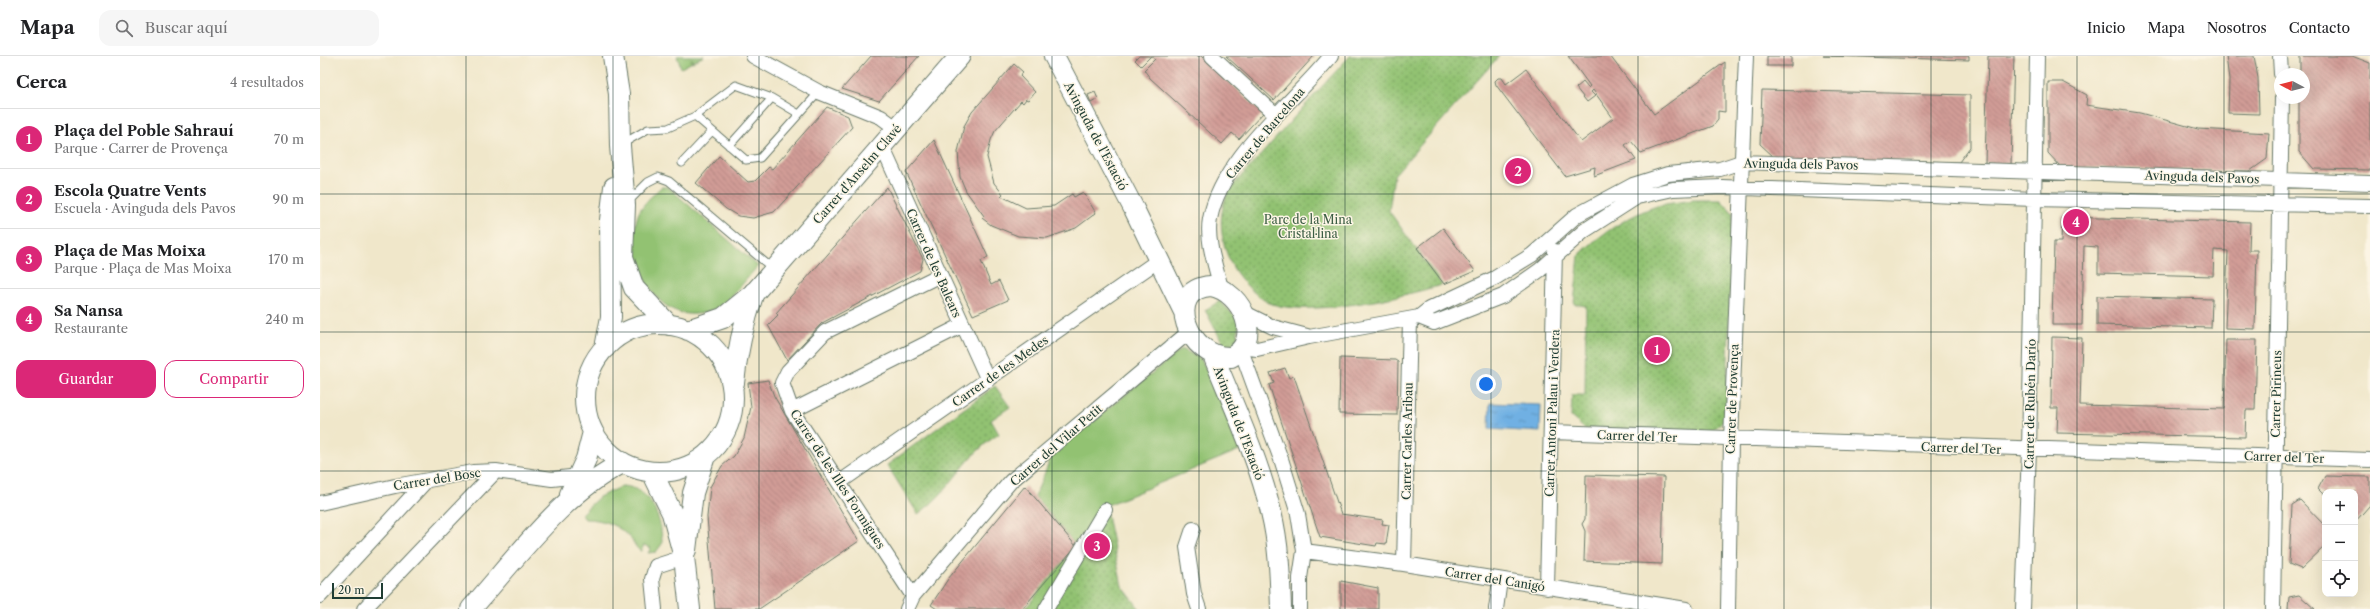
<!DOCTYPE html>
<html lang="es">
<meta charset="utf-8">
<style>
:root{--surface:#fff;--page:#f6f6f6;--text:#202124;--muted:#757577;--line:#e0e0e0;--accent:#db2777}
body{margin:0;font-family:"Libre Caslon Text",serif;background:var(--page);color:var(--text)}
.controls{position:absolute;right:12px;bottom:12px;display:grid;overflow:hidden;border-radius:8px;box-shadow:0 4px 16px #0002}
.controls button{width:36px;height:36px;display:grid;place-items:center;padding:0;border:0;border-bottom:1px solid var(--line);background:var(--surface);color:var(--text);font:20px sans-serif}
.compass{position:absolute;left:1954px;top:12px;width:36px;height:36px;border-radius:50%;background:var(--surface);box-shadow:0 4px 16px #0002;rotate:277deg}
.scale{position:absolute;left:12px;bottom:10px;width:51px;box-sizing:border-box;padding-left:4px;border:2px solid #1f3d34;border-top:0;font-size:11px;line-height:14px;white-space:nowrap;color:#1f3d34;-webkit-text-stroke:3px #fcf5e5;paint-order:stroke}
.you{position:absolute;left:1166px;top:328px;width:14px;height:14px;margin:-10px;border:3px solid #fff;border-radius:50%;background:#1a73e8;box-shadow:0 0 0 6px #1a73e833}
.badge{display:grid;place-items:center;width:26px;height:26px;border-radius:50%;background:var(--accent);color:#fff;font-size:13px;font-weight:700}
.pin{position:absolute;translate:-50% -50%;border:2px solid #fff;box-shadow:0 1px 4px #0006}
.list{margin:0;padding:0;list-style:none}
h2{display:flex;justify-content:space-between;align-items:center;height:52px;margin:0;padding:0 16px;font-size:17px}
h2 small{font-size:13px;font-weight:400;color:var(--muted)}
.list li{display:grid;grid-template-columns:26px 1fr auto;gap:12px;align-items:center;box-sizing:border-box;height:60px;padding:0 16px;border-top:1px solid var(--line)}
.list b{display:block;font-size:15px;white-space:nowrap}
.list p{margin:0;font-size:13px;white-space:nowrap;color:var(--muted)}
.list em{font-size:13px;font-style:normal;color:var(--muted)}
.actions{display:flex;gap:8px;padding:12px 16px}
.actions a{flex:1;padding:9px 0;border:1px solid var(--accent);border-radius:12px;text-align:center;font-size:14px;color:var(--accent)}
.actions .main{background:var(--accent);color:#fff}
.icon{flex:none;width:22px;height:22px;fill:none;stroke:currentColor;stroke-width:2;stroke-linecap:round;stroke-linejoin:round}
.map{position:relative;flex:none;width:2050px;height:553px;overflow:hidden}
header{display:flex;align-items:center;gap:24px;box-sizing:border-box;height:56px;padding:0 20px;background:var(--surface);border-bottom:1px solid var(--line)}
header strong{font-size:19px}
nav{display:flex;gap:22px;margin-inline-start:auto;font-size:14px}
.search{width:280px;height:36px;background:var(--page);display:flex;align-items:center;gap:10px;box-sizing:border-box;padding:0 14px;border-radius:12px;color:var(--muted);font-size:15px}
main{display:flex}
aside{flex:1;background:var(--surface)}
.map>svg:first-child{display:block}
.grass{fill:#92c272;stroke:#588053}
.cemetery{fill:url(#cemetery-stones);stroke:#588053}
.park{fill:url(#park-dots);stroke:#588053}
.water{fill:url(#water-ripples);stroke:#47768c}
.building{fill:url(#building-back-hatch)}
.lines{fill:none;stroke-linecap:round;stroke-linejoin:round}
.lane-casing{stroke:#687868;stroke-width:9}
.street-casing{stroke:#687868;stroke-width:16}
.secondary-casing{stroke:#687868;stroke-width:22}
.lane{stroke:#fff;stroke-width:7}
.street{stroke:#fff;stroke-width:14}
.secondary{stroke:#fff;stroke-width:20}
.grid{fill:none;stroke:#1f3d34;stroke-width:1;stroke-opacity:0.55}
.labels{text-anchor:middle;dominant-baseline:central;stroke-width:3;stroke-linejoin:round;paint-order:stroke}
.street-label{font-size:12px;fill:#1f3d34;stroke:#fcf5e5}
.park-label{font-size:12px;fill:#3c5e44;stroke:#fcf5e5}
</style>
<header>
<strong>Mapa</strong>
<div class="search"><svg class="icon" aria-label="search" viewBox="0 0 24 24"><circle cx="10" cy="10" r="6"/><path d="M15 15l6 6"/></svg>Buscar aquí</div>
<nav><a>Inicio</a><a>Mapa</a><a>Nosotros</a><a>Contacto</a></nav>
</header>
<main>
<aside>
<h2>Cerca<small>4 resultados</small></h2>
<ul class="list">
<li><span class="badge">1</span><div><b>Plaça del Poble Sahrauí</b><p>Parque · Carrer de Provença</p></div><em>70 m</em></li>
<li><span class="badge">2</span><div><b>Escola Quatre Vents</b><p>Escuela · Avinguda dels Pavos</p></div><em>90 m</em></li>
<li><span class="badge">3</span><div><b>Plaça de Mas Moixa</b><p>Parque · Plaça de Mas Moixa</p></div><em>170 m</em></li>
<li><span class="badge">4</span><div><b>Sa Nansa</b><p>Restaurante</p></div><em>240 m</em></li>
</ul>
<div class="actions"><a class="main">Guardar</a><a>Compartir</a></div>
</aside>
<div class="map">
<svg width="2050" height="553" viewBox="0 0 2050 553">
<defs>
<pattern id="cemetery-stones" width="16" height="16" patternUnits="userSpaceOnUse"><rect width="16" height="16" fill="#92c272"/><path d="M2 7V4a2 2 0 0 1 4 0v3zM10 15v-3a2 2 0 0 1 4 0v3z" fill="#779f5e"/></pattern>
<pattern id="park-dots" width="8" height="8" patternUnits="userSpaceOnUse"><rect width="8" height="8" fill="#92c272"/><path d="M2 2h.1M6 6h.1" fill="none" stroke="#779f5e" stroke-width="1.8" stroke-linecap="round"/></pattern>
<pattern id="water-ripples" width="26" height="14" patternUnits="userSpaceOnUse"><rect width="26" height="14" fill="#6fb0e3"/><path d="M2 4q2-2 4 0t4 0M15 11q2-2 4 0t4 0" fill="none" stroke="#5b90b9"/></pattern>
<pattern id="building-back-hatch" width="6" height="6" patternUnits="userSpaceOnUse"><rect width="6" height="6" fill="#d19c96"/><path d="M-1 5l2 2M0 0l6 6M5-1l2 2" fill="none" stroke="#a9807b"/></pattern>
</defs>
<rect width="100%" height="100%" fill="#fcf5e5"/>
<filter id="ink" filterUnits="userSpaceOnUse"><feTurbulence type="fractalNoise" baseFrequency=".025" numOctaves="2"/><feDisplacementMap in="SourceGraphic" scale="8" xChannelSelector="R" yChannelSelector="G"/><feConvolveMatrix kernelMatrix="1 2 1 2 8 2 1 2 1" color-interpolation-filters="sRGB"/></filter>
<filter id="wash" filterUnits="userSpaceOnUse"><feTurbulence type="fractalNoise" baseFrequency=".012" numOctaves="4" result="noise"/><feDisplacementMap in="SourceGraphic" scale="16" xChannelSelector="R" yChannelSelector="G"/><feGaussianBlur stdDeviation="0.9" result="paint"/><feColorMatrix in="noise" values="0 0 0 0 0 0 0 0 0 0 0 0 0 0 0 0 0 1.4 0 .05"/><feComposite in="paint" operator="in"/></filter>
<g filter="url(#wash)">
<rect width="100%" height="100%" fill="#f0e7ca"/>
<path class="grass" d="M341,131H348L438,210C423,226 406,253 383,257C333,268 304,199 318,159C321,149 334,138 341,131Z
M862,293L881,303L902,341L922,393L785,450L724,553H705L756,490L715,440L733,397Z
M302,430C331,431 342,462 342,488L336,496L328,497L331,492L324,489L321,495C316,493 315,488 311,483C299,469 283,463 265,463L261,458L279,441Z"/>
<path class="cemetery" d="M357,0H384L361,12Z"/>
<path class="park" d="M1030,0H1179L1074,119L1069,155L1122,229C1081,241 992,261 952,248C937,243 914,218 909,203C901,183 898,162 906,141C912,127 929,113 939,101C969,67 999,33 1030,0Z
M1373,144H1401L1413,157L1406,363L1388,379L1265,373L1251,361L1252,339H1265L1266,250L1254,248L1259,199C1279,179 1309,159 1337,150C1348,147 1361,146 1373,144Z
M900,245L919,265L917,284L906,293L885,254Z
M675,330L690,351L671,364L679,378C645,398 630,437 598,458L567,409Z
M785,450L802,530L820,553H724Z"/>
<path class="water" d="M1170,347L1221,349L1220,376L1169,373Z"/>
<g id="blocks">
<path class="building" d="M551,0H599L559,45L522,33Z
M819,0H831L821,10L815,4Z
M831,0H881L943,57L919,83L912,77L902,88L830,22L824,14L835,3Z
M906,0H994L954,44Z
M1248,0H1290L1334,58L1405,6V56L1398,55V64L1393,70L1321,97L1311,85L1305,89L1316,104L1274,120L1275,111L1245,120L1176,29L1175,25L1178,22H1182L1186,28L1206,13L1261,86L1293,62L1273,34L1271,36L1275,40L1267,46L1256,32L1263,26L1268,32L1270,30Z
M1447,0H1471V10H1447Z
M1503,0H1649V4Z
M1668,0H1694L1691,108L1665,107Z
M1906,0H1934L1938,22L1939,58L1908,57L1909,24Z
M1980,0H2032L2050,7V114L1994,113L1979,96V42H1984V18H1980Z
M694,8L703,16L700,20L715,36L708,44L706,43L703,47L701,45L675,75L671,84L667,101L674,127L683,138L681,140L706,152L734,150L752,138L754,141L763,136L776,157L756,172L727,182L698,180L671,169L662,162L664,160L646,135L640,121L638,96L644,70L652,56Z
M1728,26H1743L1767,39L1766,49L1820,57L1878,73L1949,77L1947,103L1930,115L1741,111L1728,97Z
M1442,34L1650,39V91L1639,106L1454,101L1440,88Z
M775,36L778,43L771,47L768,39Z
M507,51L528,60L532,71L454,156L433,162L418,160L406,153L376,127L399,100L428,126L435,125L449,111L452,113Z
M614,84L668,201L661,205L671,229L679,225L688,244L653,259L586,116Z
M567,131L603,203L600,215L502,267L467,304L448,269L458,259L456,257Z
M1742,161L1930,166L1929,194H1937L1935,273L1905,272L1908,195L1894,194L1893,220L1778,217V191L1764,190L1762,269H1732L1734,186H1741Z
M1123,172L1155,215L1124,228L1097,192Z
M1777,240L1892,243L1891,272L1777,269Z
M1732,281L1762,282L1760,349L1904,353L1906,284H1937L1935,354H1926L1925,381L1737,377L1738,352H1731Z
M1020,302L1075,304L1078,306L1077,359L1019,358Z
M965,312L969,322L974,320L1021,458L1063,464L1062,468L1069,469L1066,488L1057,487L1056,490L1000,481L949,329L954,327L950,317Z
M448,324L454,340L539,485L439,553H395L387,461L390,431L402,410L414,400L424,382L431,351L428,327Z
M1266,419L1344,421L1342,508L1264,505L1265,475L1262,468L1265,463Z
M2005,420L2050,421V449L2035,466V436H2005V440L1998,433Z
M705,430L756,490L702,553H617L611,549L628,523Z
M1980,444L2005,470V490L1981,513L1969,508L1972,449Z
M1021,525L1058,532V553H1021Z
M1979,539L1995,553H1968L1969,541Z"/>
</g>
</g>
<g filter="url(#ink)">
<use href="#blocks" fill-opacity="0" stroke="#687868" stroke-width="1"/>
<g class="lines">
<g class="lane-casing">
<path id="lane" d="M479,58L452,42L416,29L375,60L426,104L440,102L499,36
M302,88L328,73L348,72L375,60
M409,90L452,42
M362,107L392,75
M308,146L328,126L338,121L349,125L453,213"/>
</g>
<g class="street-casing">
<path id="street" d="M433,0L499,36L561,61L576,72
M892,0L956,59
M1960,0L1961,18
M562,90L668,324
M901,232C896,211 886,185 890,163C902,101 973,47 1011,0
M923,256L953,271L987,280
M1099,261L1114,267L1183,240L1220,214L1264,175L1317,141L1353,133L1402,131L1714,143L2050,150
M922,291L937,293L989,281L1099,261L1109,253L1175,222L1212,199L1257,159L1313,129L1348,118L1400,113L1421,106L2050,127
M921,294L962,406L978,458L984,495L980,522V553
M472,355L643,269
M1231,376L2050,404
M520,426L839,204
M0,447L75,430L153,416L176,415L232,423L260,420
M873,473L867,491L874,538L879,553
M984,495L1084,508L1366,553
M1084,508L1090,263
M1227,532L1235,195
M0,540L105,426
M593,540L472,355L462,327L468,315L505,276L620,219
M44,553L176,415
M335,553L332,523L336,510L364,501
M587,553L593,540L691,425L869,276
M726,553L785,454
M1176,553L1180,524
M1408,553L1411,384L1426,0
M1703,553L1709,394L1717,0
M1953,553L1962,42"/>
</g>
<g class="secondary-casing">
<path id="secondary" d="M293,0L299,38L300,90L305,149L303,201L314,232L349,269
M734,0L814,153L864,256
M891,230C924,236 943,286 911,301C868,304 842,233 891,230Z
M265 342a74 74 0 1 1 148 0a74 74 0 1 1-148 0Z
M368,274L403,262L435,236L640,0
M285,292L291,261L290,164L294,131
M893,299C914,351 938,402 951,456C959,488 960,521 961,553
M414,327C417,295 424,266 434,236
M332,416L352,457L364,501L370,553
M250,438L266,403L273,376
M366,494L373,437L385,400
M151,553C194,505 245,434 303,407"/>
</g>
<use href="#lane" class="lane"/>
<use href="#street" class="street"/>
<use href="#secondary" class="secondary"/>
</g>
</g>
<path class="grid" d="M146,0V553M293,0V553M439,0V553M586,0V553M732,0V553M879,0V553M1025,0V553M1171,0V553M1318,0V553M1464,0V553M1611,0V553M1757,0V553M1904,0V553M0,138H2050M0,276H2050M0,415H2050"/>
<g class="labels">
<g class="street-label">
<text transform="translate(945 77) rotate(-50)">Carrer de Barcelona</text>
<text transform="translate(776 80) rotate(62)">Avinguda de l'Estació</text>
<text transform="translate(1481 108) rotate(1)">Avinguda dels Pavos</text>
<text transform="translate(537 118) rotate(-49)">Carrer d'Anselm Clavé</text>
<text transform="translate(1882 121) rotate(2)">Avinguda dels Pavos</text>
<text transform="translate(614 207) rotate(66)">Carrer de les Balears</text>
<text transform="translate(680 315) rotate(-35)">Carrer de les Medes</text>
<text transform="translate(1956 338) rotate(-89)">Carrer Pirineus</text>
<text transform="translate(1412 343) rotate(-88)">Carrer de Provença</text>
<text transform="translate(1710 348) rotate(-89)">Carrer de Rubén Darío</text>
<text transform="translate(1232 357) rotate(-88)">Carrer Antoni Palau i Verdera</text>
<text transform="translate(919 367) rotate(69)">Avinguda de l'Estació</text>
<text transform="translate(1317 380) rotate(2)">Carrer del Ter</text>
<text transform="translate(1087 385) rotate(-89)">Carrer Carles Aribau</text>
<text transform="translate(736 389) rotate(-41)">Carrer del Vilar Petit</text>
<text transform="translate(1641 392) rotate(2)">Carrer del Ter</text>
<text transform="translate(1964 401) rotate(2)">Carrer del Ter</text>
<text transform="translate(117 423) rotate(-9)">Carrer del Bosc</text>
<text transform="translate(518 423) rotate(57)">Carrer de les Illes Formigues</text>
<text transform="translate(1175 523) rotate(9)">Carrer del Canigó</text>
</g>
<g class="park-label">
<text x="988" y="163">Parc de la Mina<tspan x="988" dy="14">Cristal·lina</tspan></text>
</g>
</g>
</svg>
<div class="controls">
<button>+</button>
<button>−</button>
<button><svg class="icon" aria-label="locate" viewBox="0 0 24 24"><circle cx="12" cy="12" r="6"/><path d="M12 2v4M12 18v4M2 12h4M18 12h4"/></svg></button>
</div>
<svg class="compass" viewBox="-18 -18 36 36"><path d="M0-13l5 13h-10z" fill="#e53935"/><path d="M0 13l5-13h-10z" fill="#757577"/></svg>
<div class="scale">20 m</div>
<div class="you"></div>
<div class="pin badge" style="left:1337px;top:294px">1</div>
<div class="pin badge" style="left:1198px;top:115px">2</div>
<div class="pin badge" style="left:777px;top:490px">3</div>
<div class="pin badge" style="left:1756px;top:166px">4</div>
</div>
</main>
